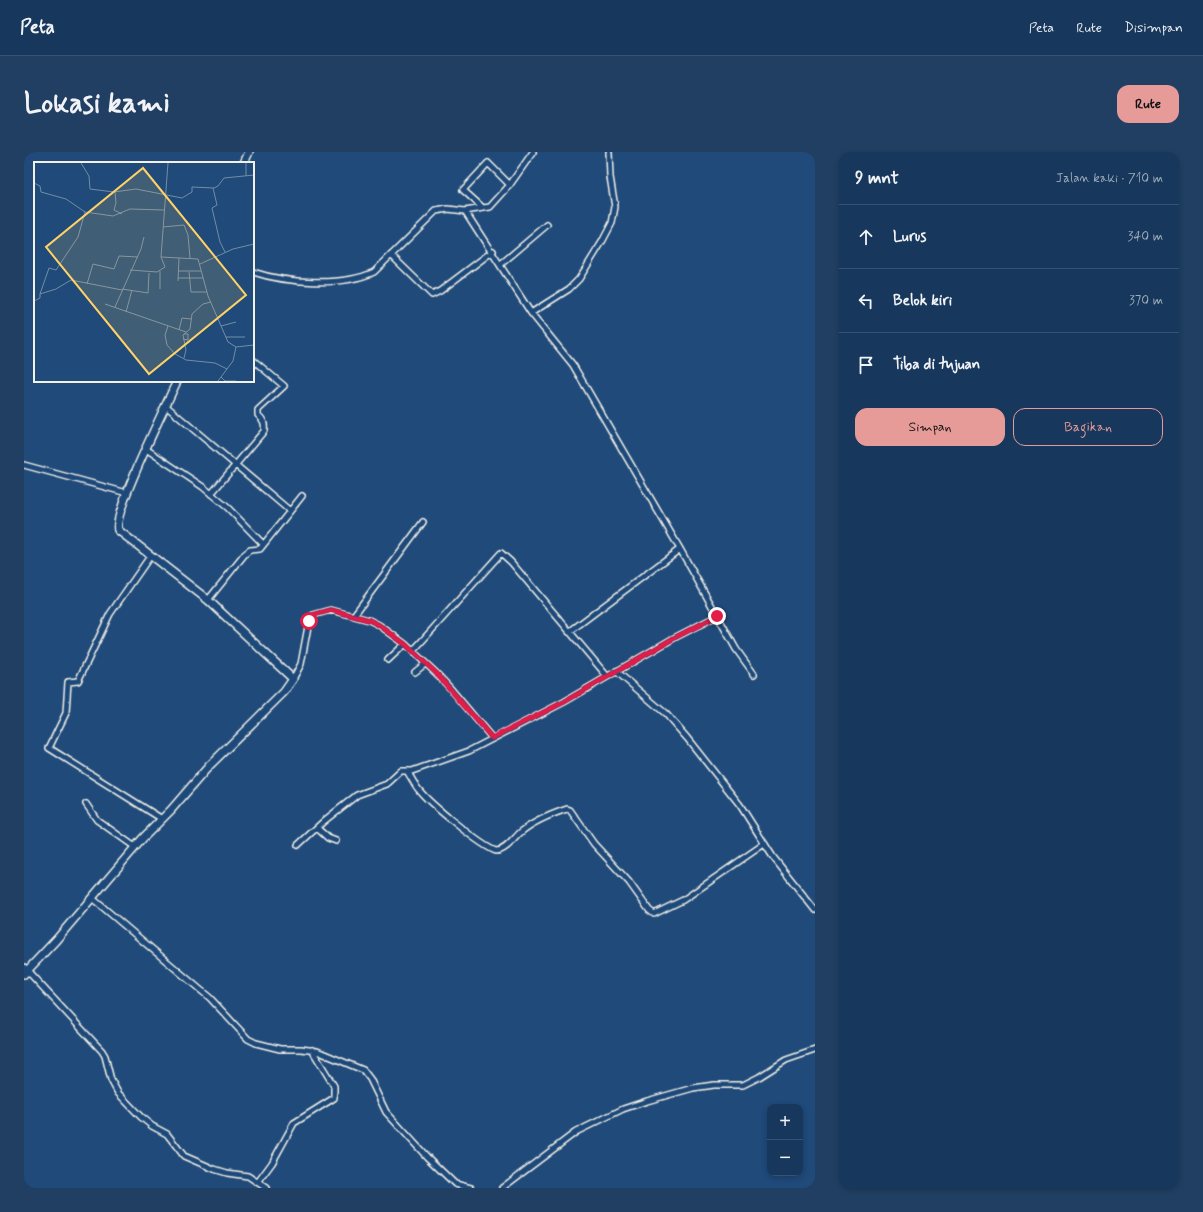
<!DOCTYPE html>
<html lang="id">
<meta charset="utf-8">
<style>
:root{--surface:#17385c;--page:#203f62;--text:#f1f3f6;--muted:#9eacbb;--line:#365272;--accent:#e69b98}
body{margin:0;font-family:Mynerve,sans-serif;background:var(--page);color:var(--text)}
.controls{position:absolute;right:12px;bottom:12px;display:grid;overflow:hidden;border-radius:8px;box-shadow:0 2px 6px #0003}
.controls button{width:36px;height:36px;display:grid;place-items:center;padding:0;border:0;border-bottom:1px solid var(--line);background:var(--surface);color:var(--text);font:20px sans-serif}
.stop{position:absolute;width:12px;height:12px;margin:-9px;border:3px solid #e11d48;border-radius:50%;background:#fff}
.stop.end{background:#e11d48;border-color:#fff;box-shadow:0 1px 4px #0008}
.list{margin:0;padding:0;list-style:none}
h2{display:flex;justify-content:space-between;align-items:center;height:52px;margin:0;padding:0 16px;font-size:17px}
h2 small{font-size:13px;font-weight:400;color:var(--muted)}
.list li{display:grid;grid-template-columns:26px 1fr auto;gap:12px;align-items:center;box-sizing:border-box;height:64px;padding:0 16px;border-top:1px solid var(--line)}
.list b{display:block;font-size:15px;white-space:nowrap}
.list em{font-size:13px;font-style:normal;color:var(--muted)}
.actions{display:flex;gap:8px;padding:12px 16px}
.actions a{flex:1;padding:9px 0;border:1px solid var(--accent);border-radius:12px;text-align:center;font-size:14px;color:var(--accent)}
.actions .main{background:var(--accent);color:#111}
.icon{flex:none;width:22px;height:22px;fill:none;stroke:currentColor;stroke-width:2;stroke-linecap:round;stroke-linejoin:round}
.map{position:relative;flex:none;width:791px;height:1036px;overflow:hidden;border-radius:12px}
header{display:flex;align-items:center;gap:24px;box-sizing:border-box;height:56px;padding:0 20px;background:var(--surface);border-bottom:1px solid var(--line)}
header strong{font-size:19px}
nav{display:flex;gap:22px;margin-inline-start:auto;font-size:14px}
.intro{display:flex;align-items:center;justify-content:space-between;box-sizing:border-box;height:96px;padding:0 24px}
h1{margin:0;font-size:28px}
.button{padding:10px 18px;border-radius:12px;background:var(--accent);color:#111;font-size:14px;font-weight:700}
main{display:flex;gap:24px;padding:0 24px}
aside{flex:1;background:var(--surface);border-radius:12px;box-shadow:0 2px 6px #0003}
.map>svg:first-child{display:block}
.lines{fill:none;stroke-linecap:round;stroke-linejoin:round}
.street-casing{stroke:#f4f1e8;stroke-width:8}
.secondary-casing{stroke:#f4f1e8;stroke-width:10}
.street{stroke:#1f4a7a;stroke-width:5}
.secondary{stroke:#1f4a7a;stroke-width:7}
.route{stroke:#e11d48;stroke-width:5}
.inset-road{fill:none;stroke:#748da6;stroke-width:1}
.view{fill:#ffd166;fill-opacity:0.15;stroke:#ffd166;stroke-width:2}
.inset-edge{fill:none;stroke:#f4f1e8;stroke-width:2}
</style>
<header>
<strong>Peta</strong>
<nav><a>Peta</a><a>Rute</a><a>Disimpan</a></nav>
</header>
<div class="intro"><h1>Lokasi kami</h1><a class="button">Rute</a></div>
<main>
<div class="map">
<svg width="791" height="1036" viewBox="0 0 791 1036">
<rect width="100%" height="100%" fill="#1f4a7a"/>
<filter id="ink" filterUnits="userSpaceOnUse"><feTurbulence type="fractalNoise" baseFrequency=".025" numOctaves="2"/><feDisplacementMap in="SourceGraphic" scale="8" xChannelSelector="R" yChannelSelector="G"/><feConvolveMatrix kernelMatrix="1 2 1 2 8 2 1 2 1" color-interpolation-filters="sRGB"/></filter>
<g filter="url(#ink)">
<g class="lines">
<g class="street-casing">
<path id="street" d="M459,56L439,38L464,11L486,33
M441,59L507,161L549,213L656,397L712,497L730,522
M367,103L408,143L416,139L469,99
M477,112L523,73
M229,120C262,131 318,135 350,120L412,59L424,57L441,59L466,55L485,34L509,0
M507,161L545,137L555,127L578,90L588,71L591,55L586,25L585,0
M142,254L266,359
M122,297L179,335L204,356L239,392
M0,313L103,341
M187,342L240,279C241,272 240,268 234,263V258L260,234L229,208
M127,403L86,462L54,529L44,530L42,561L25,596L138,667
M184,448L221,402L226,398L236,397L278,344
M330,463L399,370
M545,480L656,397
M389,499L477,401L487,410L583,524
M364,508L381,492
M592,519L642,562L663,586L716,653L749,705L791,758
M391,520L401,512
M269,527L277,512L285,469L289,463L307,458L345,468L355,473L381,492L412,521L427,537L468,586
M383,619C387,625 390,632 395,638C405,651 457,694 472,699C482,699 490,686 497,680C509,670 528,662 543,657L546,658L570,692L605,730L625,758L630,762L659,748L740,692
M62,652L73,668L111,695
M293,676L304,686L312,689
M274,693L300,669L333,643L363,632L377,619H388L445,599L540,550L650,486L693,464
M68,746L186,846L224,887L232,891L256,897H277L293,899L339,918L346,927L362,960L403,1005L431,1032L447,1036
M0,815L78,899L81,904L87,928L94,941L117,965L128,974L143,982L160,1004L190,1017L203,1021L224,1024L242,1036
M234,1030L248,1011L270,971L310,946V934L288,898
M478,1036L552,980L599,957L623,949L669,936L690,933H719L735,925L762,908L791,898"/>
</g>
<g class="secondary-casing">
<path id="secondary" d="M220,11L225,0
M0,822L32,788L119,686L147,658L185,614L260,540L269,527L184,448L94,378C88,361 143,252 153,229"/>
</g>
<use href="#street" class="street"/>
<use href="#secondary" class="secondary"/>
</g>
</g>
<g class="lines" filter="url(#ink)">
<path class="route" d="M285,469L289,463L307,458L345,468L355,473L381,492L412,521L468,586L540,550L650,486L693,464"/>
</g>
<g transform="translate(10 10)">
<rect width="220" height="220" fill="#1f4a7a"/>
<path class="inset-road" d="M47,1L55,14L56,27L80,30L102,27L148,36L158,30V25L180,26L184,24L190,16L220,13M134,1L127,95L164,97L174,134L194,180L202,185L220,183M212,14V1M0,21L6,24L7,30L32,37L51,50L44,75L22,108L15,106L6,132M179,26L183,43L178,46L186,80L191,90M81,30L82,41L80,48L88,52M51,50L79,54L96,47L130,48M129,65L150,63L154,73L156,96M166,102L199,87L220,82M96,108L123,110L131,105L127,95M126,109V127M144,109H167M155,110L157,130H173M144,116H169M144,119L145,96M53,122L59,102L80,107L85,94L104,95M88,127L114,131L115,111M0,139L6,136V132L22,127L37,118L88,128M71,142L152,170M81,145L107,87L110,75M92,150L98,128M134,164L131,173L133,183L141,192L152,198L181,201L193,207M187,164L202,160M145,168L148,156L157,157M192,175H211M149,177L154,178V172H150M150,196L152,188L149,173L156,167L158,152L169,142L177,140M187,215L191,219H202M184,219L199,199L202,185"/>
<path class="view" d="M109,6L212,133L115,212L12,85Z"/>
<rect width="220" height="220" class="inset-edge"/>
</g>
</svg>
<div class="controls">
<button>+</button>
<button>−</button>
</div>
<div class="stop" style="left:285px;top:469px"></div>
<div class="stop end" style="left:693px;top:464px"></div>
</div>
<aside>
<h2>9 mnt<small>Jalan kaki · 710 m</small></h2>
<ul class="list">
<li><svg class="icon" aria-label="ahead" viewBox="0 0 24 24"><path d="M12 20V5M6 11l6-6 6 6"/></svg><div><b>Lurus</b></div><em>340 m</em></li>
<li><svg class="icon" aria-label="left" viewBox="0 0 24 24"><path d="M17 20v-9H6M10 6l-5 5 5 5"/></svg><div><b>Belok kiri</b></div><em>370 m</em></li>
<li><svg class="icon" aria-label="arrive" viewBox="0 0 24 24"><path d="M6 21V4h12l-3 4 3 4H6"/></svg><div><b>Tiba di tujuan</b></div></li>
</ul>
<div class="actions"><a class="main">Simpan</a><a>Bagikan</a></div>
</aside>
</main>
